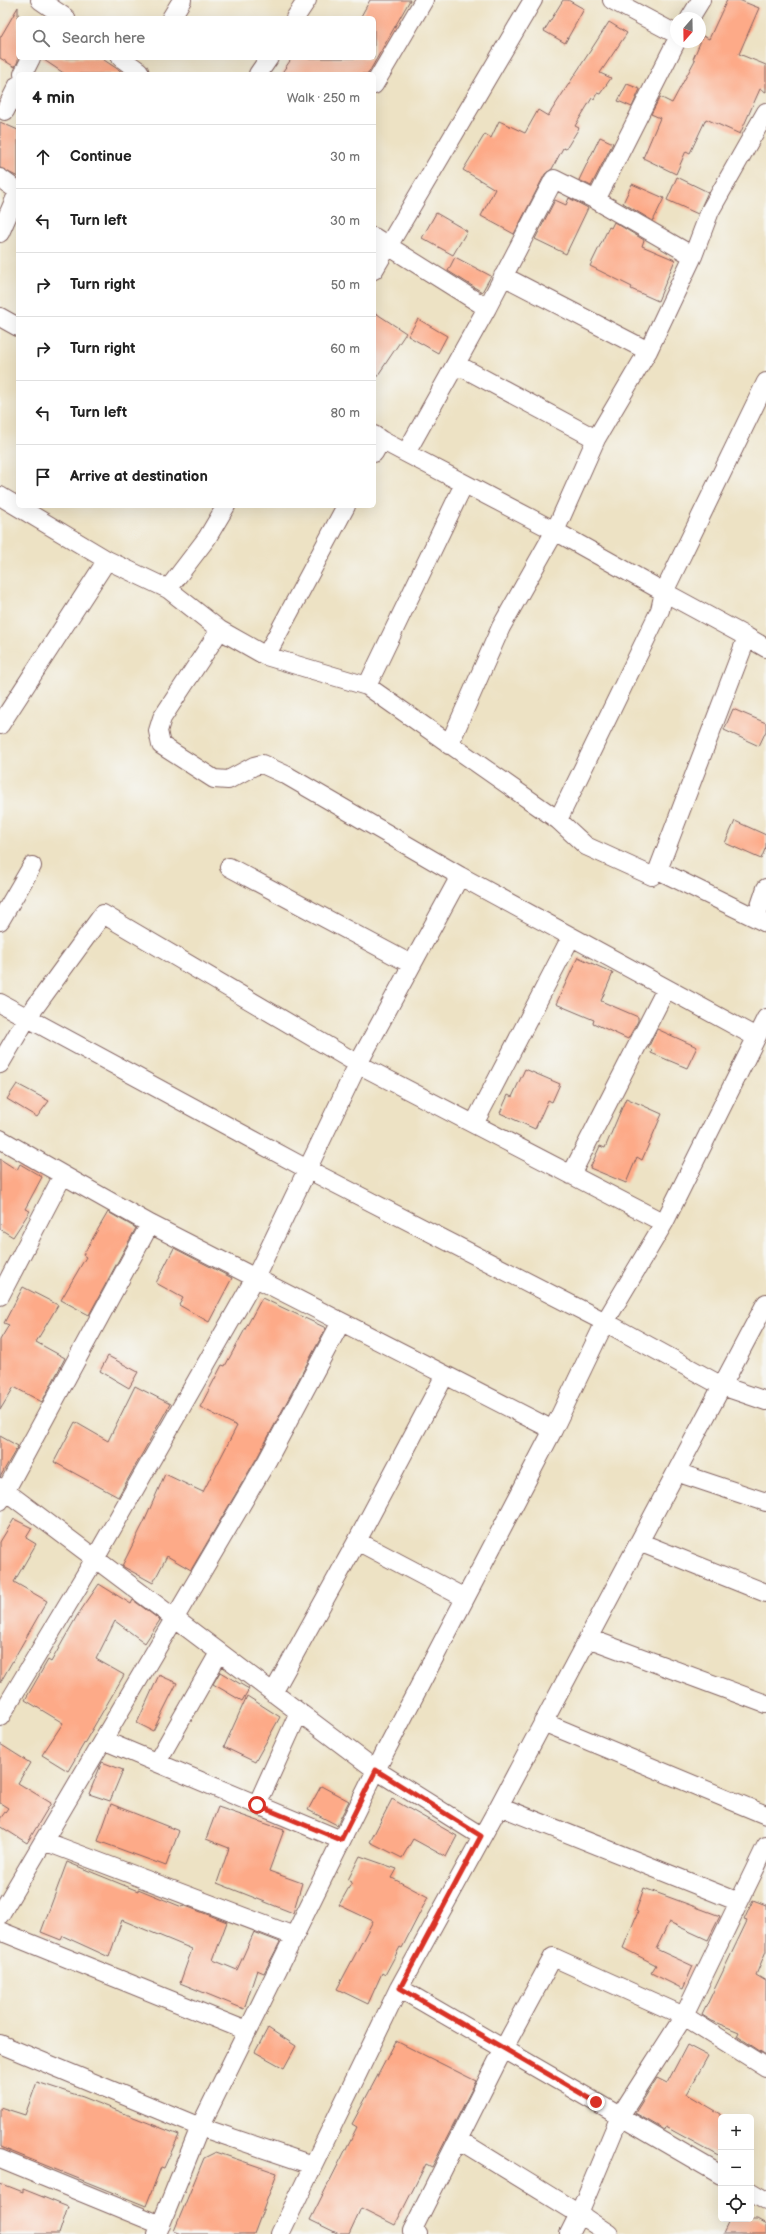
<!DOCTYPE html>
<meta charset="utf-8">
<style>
:root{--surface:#fff;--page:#f6f6f6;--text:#222;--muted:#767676;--line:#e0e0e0}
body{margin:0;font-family:"Balsamiq Sans",sans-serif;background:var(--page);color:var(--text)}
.controls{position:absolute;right:12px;bottom:12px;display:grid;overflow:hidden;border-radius:6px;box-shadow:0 4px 16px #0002}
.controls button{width:36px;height:36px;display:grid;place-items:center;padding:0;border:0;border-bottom:1px solid var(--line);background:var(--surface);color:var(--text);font:20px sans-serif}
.compass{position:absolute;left:670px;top:12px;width:36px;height:36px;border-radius:50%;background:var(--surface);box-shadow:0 4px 16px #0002;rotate:200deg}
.stop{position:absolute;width:12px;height:12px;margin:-9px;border:3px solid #d93025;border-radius:50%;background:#fff}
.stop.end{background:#d93025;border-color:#fff;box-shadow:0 1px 4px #0008}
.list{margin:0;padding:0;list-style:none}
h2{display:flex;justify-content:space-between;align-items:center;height:52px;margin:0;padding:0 16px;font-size:17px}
h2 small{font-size:13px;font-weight:400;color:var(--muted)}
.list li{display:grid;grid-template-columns:26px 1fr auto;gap:12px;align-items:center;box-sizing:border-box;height:64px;padding:0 16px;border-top:1px solid var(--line)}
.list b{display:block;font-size:15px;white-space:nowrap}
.list em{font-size:13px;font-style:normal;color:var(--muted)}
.icon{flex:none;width:22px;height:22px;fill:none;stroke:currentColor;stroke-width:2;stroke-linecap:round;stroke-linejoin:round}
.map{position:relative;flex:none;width:766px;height:2234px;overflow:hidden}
.search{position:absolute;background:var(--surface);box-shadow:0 4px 16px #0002;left:16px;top:16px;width:360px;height:44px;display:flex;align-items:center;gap:10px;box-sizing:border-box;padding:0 14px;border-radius:6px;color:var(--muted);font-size:15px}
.panel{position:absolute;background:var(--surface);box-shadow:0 4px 16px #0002;left:16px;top:72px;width:360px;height:436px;border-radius:6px}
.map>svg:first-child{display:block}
.building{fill:#fdaa88}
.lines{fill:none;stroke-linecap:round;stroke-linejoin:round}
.minor-casing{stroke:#836361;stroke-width:20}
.minor{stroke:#fff;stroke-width:18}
.route{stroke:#d93025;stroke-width:5}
</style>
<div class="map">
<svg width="766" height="2234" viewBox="0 0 766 2234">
<rect width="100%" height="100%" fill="#f6f6f2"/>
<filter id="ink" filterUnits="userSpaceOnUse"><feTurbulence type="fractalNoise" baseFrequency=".025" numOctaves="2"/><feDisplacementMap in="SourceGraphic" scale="8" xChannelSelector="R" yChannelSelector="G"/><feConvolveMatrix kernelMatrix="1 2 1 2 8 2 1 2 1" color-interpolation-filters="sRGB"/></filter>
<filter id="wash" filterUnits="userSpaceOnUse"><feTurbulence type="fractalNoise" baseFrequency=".012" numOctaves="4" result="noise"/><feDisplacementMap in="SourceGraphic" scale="16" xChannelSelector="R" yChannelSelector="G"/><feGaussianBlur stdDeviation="0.9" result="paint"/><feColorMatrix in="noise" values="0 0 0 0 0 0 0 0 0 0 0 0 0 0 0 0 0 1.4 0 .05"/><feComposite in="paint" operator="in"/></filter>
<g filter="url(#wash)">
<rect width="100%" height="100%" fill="#ede2c4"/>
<g id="blocks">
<path class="building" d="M370,0H410L368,74H281L292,58H374V18H360Z
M563,0H568L584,9L565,43L544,31Z
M727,0H739L759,8L739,54L766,65V92L760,89L740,134L706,119L690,153L686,151L676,174L643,158L660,118L651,114L660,97L672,103L695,60L693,59L703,36L709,39Z
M18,7V61L15,67L0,58V38Z
M609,22L627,33L600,73L611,78L600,94L597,93L594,99L592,98L575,126L579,128L566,149L563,148L552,169L545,174L514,234L481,216L495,189L463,170L485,134L491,138L499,121L525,133L538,110L548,116Z
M41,58H101L125,74H65Z
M627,84L640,89L632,107L618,101Z
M0,122L18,130V177L0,168Z
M600,137L613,143L591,186L579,180Z
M677,177L708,192L698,214L667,200Z
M632,184L664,198L653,221L623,203Z
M569,198L588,208L566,254L535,239L555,200L566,205Z
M436,213L467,231L453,255L422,238Z
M614,222L644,240L642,246L675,260L658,301L631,289L632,287L590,266L609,227L611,228Z
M455,257L491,276L482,292L448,271Z
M374,312L406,333L374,381Z
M418,319L447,336L438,353L408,336Z
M733,709L766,723V731L759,746L724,730Z
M735,821L766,835V847L761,859L725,843Z
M578,957L613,973L601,1001L638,1017V1021L628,1039L593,1023L594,1020L556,1004Z
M657,1029L697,1047L687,1068L651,1053L652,1050L648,1048Z
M525,1069L560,1084L552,1102L548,1100L535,1129L500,1113L508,1095L512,1097Z
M17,1084L49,1101L37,1117L7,1099Z
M626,1098L662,1114L642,1160L637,1157L626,1183L590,1168L600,1146L605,1148Z
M0,1159L17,1170L20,1164L42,1177L25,1209L30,1211L13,1237L0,1229Z
M108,1212L136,1228L89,1315L61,1300L86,1257L83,1255Z
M174,1248L232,1278L209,1322L179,1305L183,1298L156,1283Z
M23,1287L58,1305L36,1342L65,1358L42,1402L14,1387L0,1410V1340L9,1325L4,1323Z
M262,1298L326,1328L258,1456L191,1570L167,1556L153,1583L122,1566L145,1520L165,1474L203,1492L237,1426L200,1407L222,1365L225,1366Z
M108,1356L138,1372L129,1388L100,1371Z
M135,1386L170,1404L118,1497L54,1462L75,1422L108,1441Z
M0,1436L18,1446L0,1477Z
M14,1519L32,1528L26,1538L36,1544L14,1582L47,1601L0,1683V1542Z
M99,1584L131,1604L133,1600L160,1620L145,1643L115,1621L96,1659L124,1675L68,1771L42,1755L63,1723L25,1700L48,1660L51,1662L77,1616Z
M220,1672L249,1689L242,1701L213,1684Z
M159,1675L177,1683L153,1731L137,1723Z
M247,1696L280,1717L255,1762L224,1747Z
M0,1744L30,1763L18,1783L51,1803L27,1843L0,1826V1819L8,1808L0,1803Z
M102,1762L123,1770L110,1801L89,1794Z
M321,1786L349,1801L337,1825L308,1810Z
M392,1799L457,1836L446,1857L413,1839L402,1858L370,1842Z
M111,1804L179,1831L166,1866L98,1841Z
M218,1807L284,1830L269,1871L302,1883L293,1913L217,1883L229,1848L206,1839Z
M360,1856L397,1869L392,1878L428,1897L402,1948L400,1947L385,1975L382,1973L368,2004L337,1989L373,1921L339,1905L352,1882L348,1880Z
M67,1862L138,1891V1889L182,1907L183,1905L227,1922L213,1960L237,1970L254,1932L280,1942L264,1973L257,1970L244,2009L180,1983L192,1949L122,1920L109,1957L63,1936L61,1940L41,1932Z
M644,1888L720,1916L708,1940L669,1922L656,1949L693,1966L683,1989L651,1973L656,1965L623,1948L638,1912L636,1911Z
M753,1900L766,1905V1951L756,1975L766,1981V2055L737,2036L739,2032L712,2021L702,2015L747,1921L744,1920Z
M268,2028L296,2046L284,2068L255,2052Z
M396,2041L476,2081L432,2167L426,2164L395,2225L361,2208L349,2234H339L310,2220L357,2127L352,2124Z
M687,2045L708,2056L687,2094L721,2114V2157L666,2127L665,2130L635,2113L657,2078L667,2083Z
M37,2082L83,2097L179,2135L164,2168L161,2167L146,2206L0,2147V2107L25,2115Z
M216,2152L277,2173L254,2234H182L174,2231L204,2158Z
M0,2183L23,2192V2189L68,2207L59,2234H0Z
M730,2219H757L766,2224V2234H723Z"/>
</g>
</g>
<g filter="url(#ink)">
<use href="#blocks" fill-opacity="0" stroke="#836361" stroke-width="1"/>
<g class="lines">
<g class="minor-casing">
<path id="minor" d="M40,0L66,18
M612,0L676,34
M171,18L182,0
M295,18L307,0
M690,18L701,0
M121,58L139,71L140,74
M23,74L31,58
M258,74L269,58
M374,85L424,0
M5,111L18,85
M0,178L18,191
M596,200L676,42
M0,233L18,192
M374,237L487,308
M374,270L533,0
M503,276L648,351
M0,317L18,327
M456,364L596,439
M374,435L381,440L374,453
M381,440L555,531L664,592L766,382
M406,453L487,308L554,179L596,200L693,256
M464,484L367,686L558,820L586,846L652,876
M0,496L107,560L168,589L220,630L162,718L158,731L161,745L214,779L228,780L254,766L262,764L286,775L460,876
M168,589L207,538L226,506
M220,630L266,656L346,506
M766,648L747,637L658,870L766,923
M266,656L367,686
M0,725L107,560
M449,745L501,627L555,531L596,439L648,351L693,256L710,211L766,112
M558,820L660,610L664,592L747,637
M229,867L409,963L413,962
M756,918L766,888
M0,921L32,866
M0,1003L307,1169L605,1322L722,1386L766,1401
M0,1064L27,1018L103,914L358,1064L664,1223
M474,1124L571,937
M0,1139L63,1175
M571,1175L666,989
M0,1296L63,1175L150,1224L553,1430L385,1752L200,2127L157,2234
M553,1430L605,1322L664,1223L766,1018
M676,1472L766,1502
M0,1487L376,1770L481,1836
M0,1501L150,1224
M357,1541L465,1598
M639,1542L766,1593
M588,1638L766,1704
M273,1693L357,1541L445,1375
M0,1717L96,1557L255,1278L358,1064L460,876L756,1037
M543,1722L766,1815
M103,1740L341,1840
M157,1762L219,1653
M257,1805L299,1712
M499,1806L739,1902
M44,1841L294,1936
M766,1846L684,2016L766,2067
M0,1915L267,1461L341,1322
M0,1931L247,2031
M399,1988L721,2175
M0,2044L200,2127L312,2165
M0,2159L161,2225
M751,2192L766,2201
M280,2234L399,1988L499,1806L766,1303
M418,2234L412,2231L504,2048L553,1957L684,2016L620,2116L579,2214L459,2140
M569,2234L579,2214L609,2234"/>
</g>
<use href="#minor" class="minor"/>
</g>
</g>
<g class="lines" filter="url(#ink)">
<path class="route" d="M257,1805L341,1840L376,1770L481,1836L400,1988L596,2102"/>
</g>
</svg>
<div class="controls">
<button>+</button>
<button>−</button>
<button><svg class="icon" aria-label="locate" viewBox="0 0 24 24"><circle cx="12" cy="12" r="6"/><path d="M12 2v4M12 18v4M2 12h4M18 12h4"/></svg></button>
</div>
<svg class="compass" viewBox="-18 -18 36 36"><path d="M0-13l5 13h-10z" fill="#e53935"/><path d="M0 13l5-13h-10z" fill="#767676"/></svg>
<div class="stop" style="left:257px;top:1805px"></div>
<div class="stop end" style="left:596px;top:2102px"></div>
<div class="search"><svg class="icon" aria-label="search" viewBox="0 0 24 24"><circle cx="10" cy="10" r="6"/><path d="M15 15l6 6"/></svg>Search here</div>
<section class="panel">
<h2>4 min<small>Walk · 250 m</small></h2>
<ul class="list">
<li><svg class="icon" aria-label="ahead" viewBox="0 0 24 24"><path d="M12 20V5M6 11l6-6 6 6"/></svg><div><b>Continue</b></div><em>30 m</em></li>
<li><svg class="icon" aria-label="left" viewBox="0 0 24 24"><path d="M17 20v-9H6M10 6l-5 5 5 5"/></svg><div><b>Turn left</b></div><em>30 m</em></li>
<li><svg class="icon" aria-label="right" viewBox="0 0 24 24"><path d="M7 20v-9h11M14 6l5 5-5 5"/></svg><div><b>Turn right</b></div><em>50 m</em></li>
<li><svg class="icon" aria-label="right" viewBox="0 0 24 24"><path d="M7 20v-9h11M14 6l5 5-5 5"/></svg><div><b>Turn right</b></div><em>60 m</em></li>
<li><svg class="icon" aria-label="left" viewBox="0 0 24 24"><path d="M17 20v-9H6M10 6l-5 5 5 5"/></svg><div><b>Turn left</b></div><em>80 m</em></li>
<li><svg class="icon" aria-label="arrive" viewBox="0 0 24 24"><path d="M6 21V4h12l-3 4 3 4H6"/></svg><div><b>Arrive at destination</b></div></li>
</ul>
</section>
</div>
